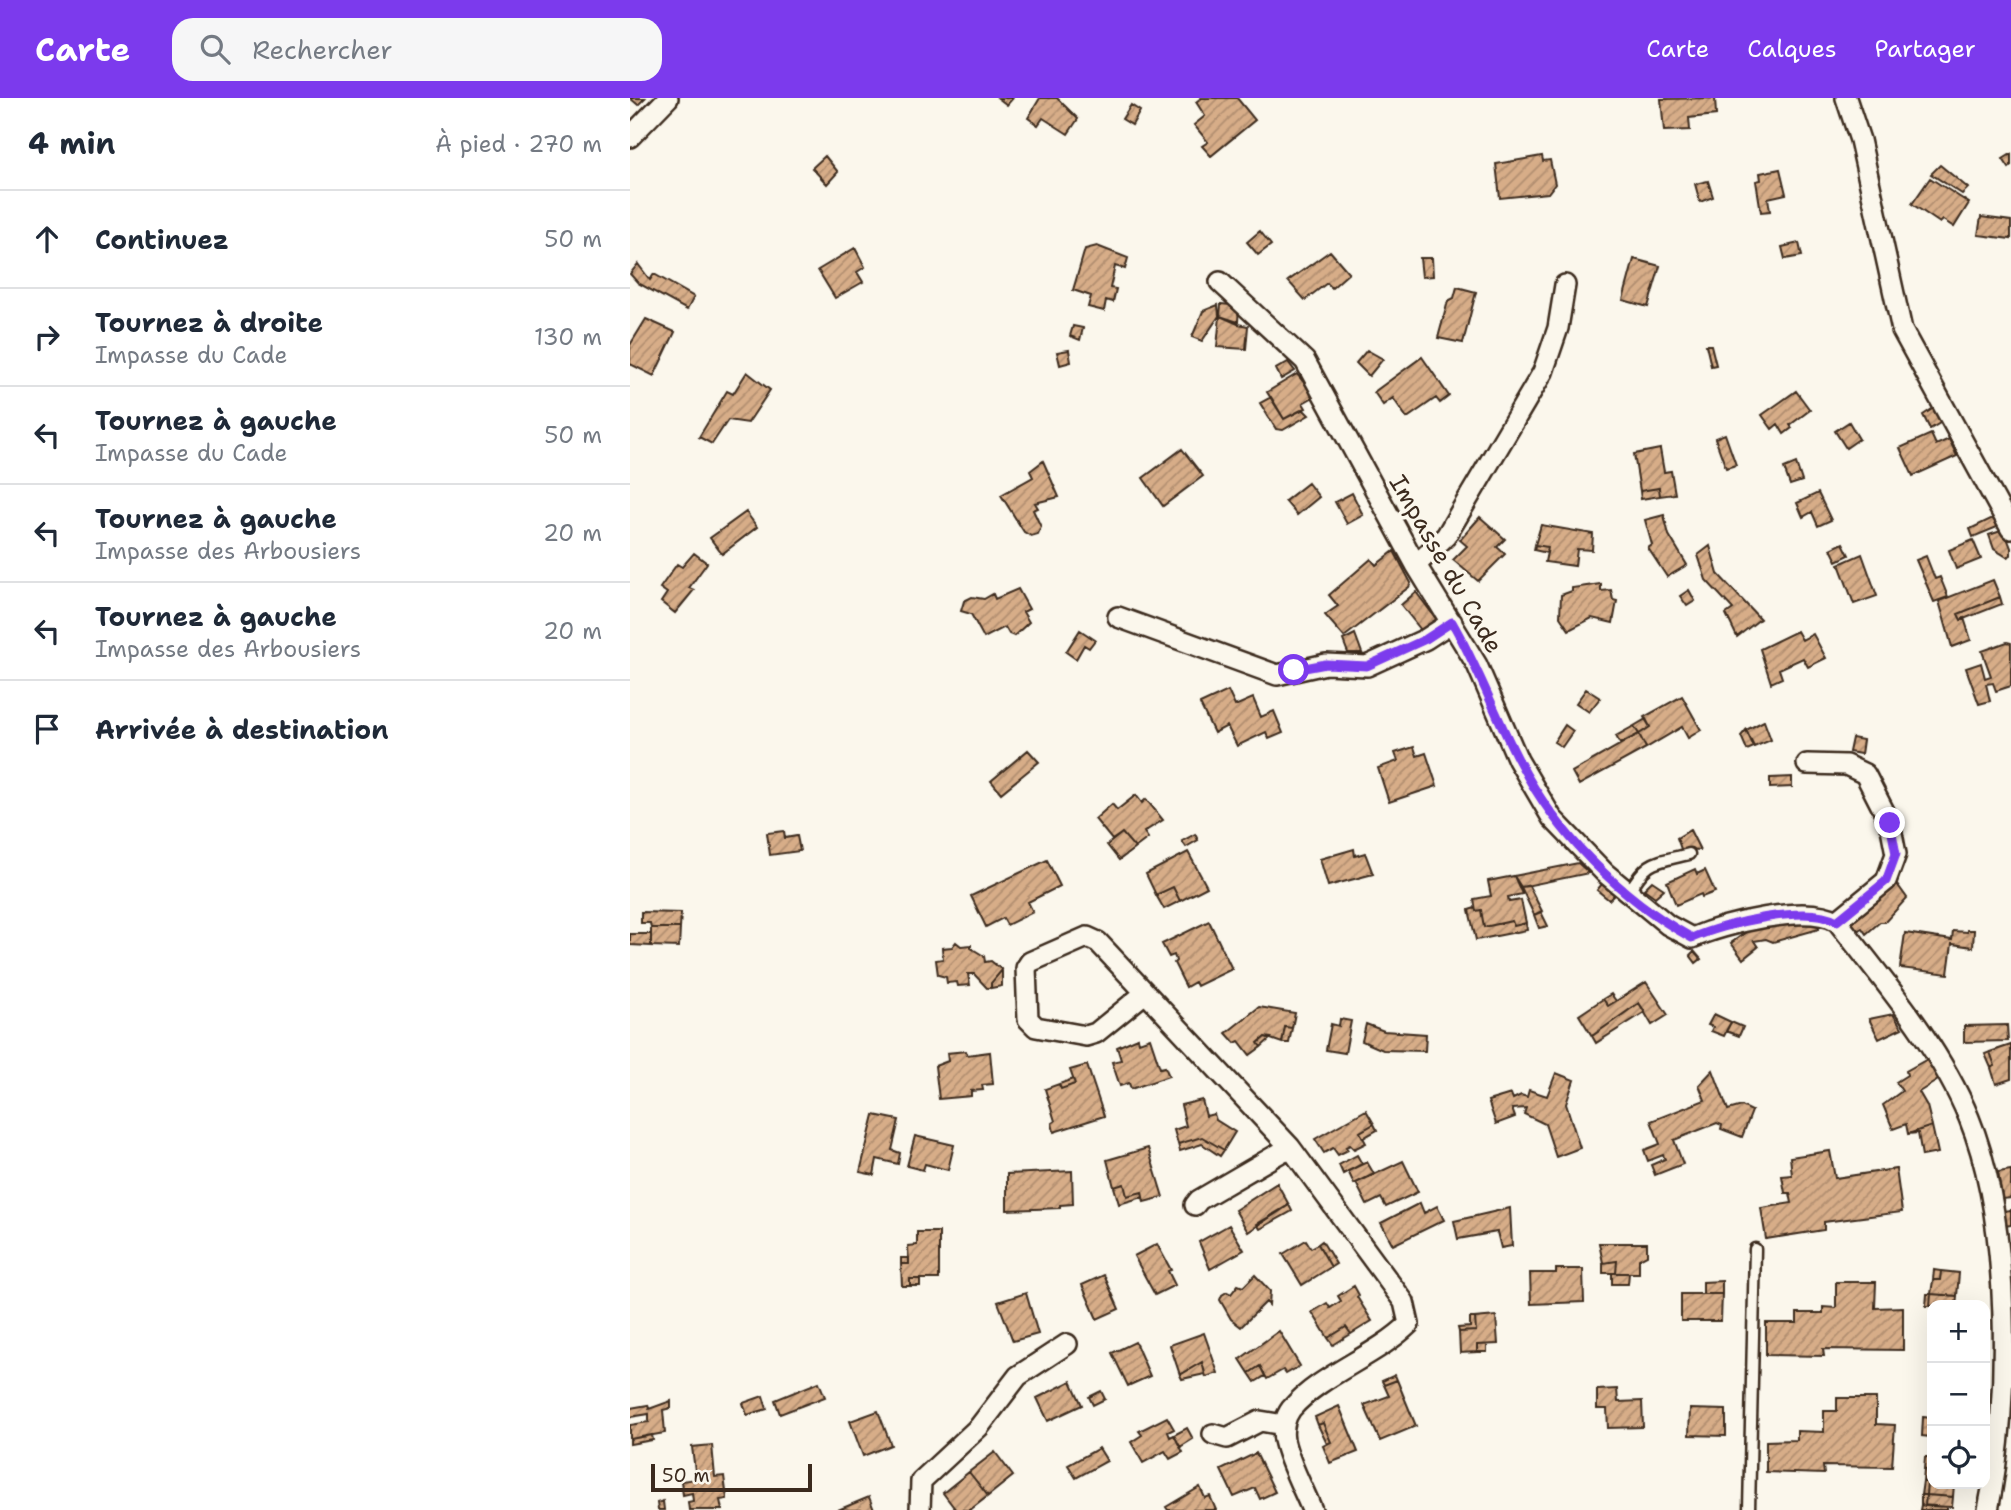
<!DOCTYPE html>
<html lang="fr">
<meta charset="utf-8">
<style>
:root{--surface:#fff;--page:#f6f6f7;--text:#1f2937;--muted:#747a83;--line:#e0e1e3;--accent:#7c3aed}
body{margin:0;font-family:"Shantell Sans",sans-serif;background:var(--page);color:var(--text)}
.controls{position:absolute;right:21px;bottom:21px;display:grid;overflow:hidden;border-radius:14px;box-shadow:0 7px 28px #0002}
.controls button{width:63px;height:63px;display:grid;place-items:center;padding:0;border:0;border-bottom:2px solid var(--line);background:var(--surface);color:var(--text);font:35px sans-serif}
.scale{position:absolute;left:21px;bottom:18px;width:161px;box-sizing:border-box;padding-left:7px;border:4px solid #3b2a1e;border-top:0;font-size:19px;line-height:24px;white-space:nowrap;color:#3b2a1e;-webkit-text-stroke:5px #fbf7ec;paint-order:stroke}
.stop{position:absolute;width:21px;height:21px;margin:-16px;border:5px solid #7c3aed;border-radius:50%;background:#fff}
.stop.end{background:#7c3aed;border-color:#fff;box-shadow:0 2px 7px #0008}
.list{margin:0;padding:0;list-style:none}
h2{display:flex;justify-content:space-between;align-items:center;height:91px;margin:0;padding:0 28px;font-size:30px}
h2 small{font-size:23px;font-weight:400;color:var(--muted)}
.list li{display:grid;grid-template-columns:46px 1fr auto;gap:21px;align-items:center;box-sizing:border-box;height:98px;padding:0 28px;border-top:2px solid var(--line)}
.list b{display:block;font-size:26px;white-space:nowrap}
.list p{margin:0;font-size:23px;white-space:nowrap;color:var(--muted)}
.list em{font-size:23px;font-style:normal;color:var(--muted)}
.icon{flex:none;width:38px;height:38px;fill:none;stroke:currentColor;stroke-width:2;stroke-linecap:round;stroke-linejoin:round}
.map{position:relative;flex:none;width:1381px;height:1412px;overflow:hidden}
header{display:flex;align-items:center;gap:42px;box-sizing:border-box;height:98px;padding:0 35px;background:var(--accent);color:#fff}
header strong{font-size:33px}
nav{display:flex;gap:38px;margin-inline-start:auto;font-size:24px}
.search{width:490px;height:63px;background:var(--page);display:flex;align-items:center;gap:18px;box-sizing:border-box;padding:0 24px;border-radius:21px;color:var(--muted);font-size:26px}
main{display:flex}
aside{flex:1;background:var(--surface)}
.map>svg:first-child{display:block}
.building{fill:url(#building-hatch);stroke:#3b2a1e;stroke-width:2}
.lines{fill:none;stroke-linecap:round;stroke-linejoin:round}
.lane-casing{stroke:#3b2a1e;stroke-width:15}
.street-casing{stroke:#3b2a1e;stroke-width:24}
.lane{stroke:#fbf7ec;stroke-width:10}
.street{stroke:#fbf7ec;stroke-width:19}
.route{stroke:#7c3aed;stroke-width:9}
.labels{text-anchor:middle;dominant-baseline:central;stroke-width:7;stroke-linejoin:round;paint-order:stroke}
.street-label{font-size:24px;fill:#3b2a1e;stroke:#fbf7ec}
</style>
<header>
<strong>Carte</strong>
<div class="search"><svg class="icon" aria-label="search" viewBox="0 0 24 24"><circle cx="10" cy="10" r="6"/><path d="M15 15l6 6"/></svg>Rechercher</div>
<nav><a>Carte</a><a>Calques</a><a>Partager</a></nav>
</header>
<main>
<aside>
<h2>4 min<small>À pied · 270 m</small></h2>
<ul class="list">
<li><svg class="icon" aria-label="ahead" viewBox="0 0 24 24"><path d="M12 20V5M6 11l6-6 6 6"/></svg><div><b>Continuez</b></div><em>50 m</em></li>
<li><svg class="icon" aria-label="right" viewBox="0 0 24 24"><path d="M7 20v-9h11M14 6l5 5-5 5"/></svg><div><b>Tournez à droite</b><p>Impasse du Cade</p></div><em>130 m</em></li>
<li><svg class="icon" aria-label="left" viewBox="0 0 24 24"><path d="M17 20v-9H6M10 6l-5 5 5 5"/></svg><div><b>Tournez à gauche</b><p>Impasse du Cade</p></div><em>50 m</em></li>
<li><svg class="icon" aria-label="left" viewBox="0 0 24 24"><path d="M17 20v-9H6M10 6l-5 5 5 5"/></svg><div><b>Tournez à gauche</b><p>Impasse des Arbousiers</p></div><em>20 m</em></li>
<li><svg class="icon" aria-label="left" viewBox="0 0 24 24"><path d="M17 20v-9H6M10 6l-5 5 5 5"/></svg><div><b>Tournez à gauche</b><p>Impasse des Arbousiers</p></div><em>20 m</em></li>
<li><svg class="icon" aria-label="arrive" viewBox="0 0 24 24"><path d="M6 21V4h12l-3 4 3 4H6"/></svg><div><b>Arrivée à destination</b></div></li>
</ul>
</aside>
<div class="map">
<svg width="1381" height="1412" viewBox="0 0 1381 1412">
<defs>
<pattern id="building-hatch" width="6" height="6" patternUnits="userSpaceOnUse" patternTransform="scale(1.75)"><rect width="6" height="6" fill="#d7ad88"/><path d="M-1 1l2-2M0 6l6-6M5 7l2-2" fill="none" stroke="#b08d6f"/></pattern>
</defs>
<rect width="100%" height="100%" fill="#fbf7ec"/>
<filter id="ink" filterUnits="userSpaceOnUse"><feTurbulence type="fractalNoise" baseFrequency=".0143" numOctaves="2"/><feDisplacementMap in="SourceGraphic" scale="14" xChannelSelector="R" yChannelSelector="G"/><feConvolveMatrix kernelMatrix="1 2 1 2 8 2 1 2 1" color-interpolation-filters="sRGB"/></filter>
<g filter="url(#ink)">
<path class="building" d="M0,0H15L8,7Z
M368,0H383L377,7Z
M410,0H427L448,21L438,36L413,20L408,27L398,20Z
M571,0H607L625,22L581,58L572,48L578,44L564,27L575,18L566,4Z
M1085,0L1086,17L1059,20L1060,32L1034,33L1031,1Z
M501,7L510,13L502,27L492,21Z
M1381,56V68L1379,70L1373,61Z
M195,58L208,74L197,86L182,70Z
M912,58L913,63L920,62L925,86L918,95L870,100L866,66Z
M1310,67L1338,90L1332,96L1301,76Z
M1150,71L1156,96L1138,100L1140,113L1131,114L1126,83L1131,82L1130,75Z
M1300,80L1339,105L1324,129L1313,122L1310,125L1282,106Z
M1078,83L1083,99L1070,104L1065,86Z
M1351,119L1381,123V141L1348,137Z
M630,133L641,147L628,157L617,144Z
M1169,145L1172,158L1155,161L1152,149Z
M467,148L498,160L495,171L485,168L480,190L486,191L483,204L476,202L474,213L458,209L461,198L443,192L455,151Z
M225,150L235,169L227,174L233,184L205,200L188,172Z
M700,153L719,175L702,190L697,185L675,202L658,183Z
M790,160H802L803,178L792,179Z
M1004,161L1030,168L1018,209L993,202Z
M8,166L20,182L24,176L64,199L57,212L8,185L0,176Z
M827,189L846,194L833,245L808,240L818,203L824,200Z
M591,206L609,208L608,224L590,218Z
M588,207L589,218L572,243L562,239L573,213Z
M590,218L608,226L618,228L616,251L587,249Z
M16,221L45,234L24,278L0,266V247Z
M443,228L453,230L450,242L440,238Z
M1076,247H1081L1086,267L1081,268Z
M439,252L441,264L430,267L427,254Z
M737,252L753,261L739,278L726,265Z
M792,259L819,298L810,305L806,300L777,320L763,300L753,307L744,294Z
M658,264L665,273L651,281L646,271Z
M117,274L140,292L118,325L98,322L82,346L69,339L97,293L103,296Z
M667,276L685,298L673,305L676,310L654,321L637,294Z
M1166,293L1180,312L1160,327L1162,330L1154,336L1148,326L1142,331L1132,317Z
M641,299L654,321L673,311L679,317L653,332L646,331L630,305Z
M1307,308L1315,322L1300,331L1293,317Z
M1219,324L1229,341L1216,350L1205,333Z
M1095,336L1106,367L1096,370L1085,340Z
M1301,336L1306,347L1319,341L1327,358L1283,378L1270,350Z
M552,351L573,378L533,408L513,380Z
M1030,351L1034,374L1041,373L1045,396L1030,398L1029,390L1010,393L1004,356Z
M413,363L429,399L405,405L408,410L403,412L411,429L408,436L401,438L394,434L371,397L403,379L400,373Z
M1166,365L1172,383L1160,387L1154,370Z
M678,385L689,399L667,417L655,403Z
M1029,390L1030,398L1011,401L1010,393Z
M722,395L733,417L717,426L705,404Z
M1188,395L1201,422L1188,428L1182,414L1173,419L1167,405Z
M116,414L127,429L92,456L80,440Z
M1034,417L1039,437L1057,467L1037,479L1018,450L1022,447L1015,422Z
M1367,418L1372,427L1343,439L1340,431Z
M850,419L875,441L867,449L875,456L848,483L823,462L837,448L830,442Z
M911,427L963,436L962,452L947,451L945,468L915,464L918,449L905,447Z
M1374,432L1381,450V457L1377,459L1364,451L1359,437Z
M1343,442L1351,461L1326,471L1319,452Z
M1213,445L1219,457L1207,463L1201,451Z
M905,447L918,449L917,455L904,452Z
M1080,448L1088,476L1130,521L1107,539L1096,516L1103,511L1076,482L1068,457Z
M764,453L781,485L779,489L714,539L695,517L708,508L699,497L741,461L746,467Z
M64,455L77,465L59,490L64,492L45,515L31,504L37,495L30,490L47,466L52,469Z
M1232,456L1247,498L1224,506L1209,466Z
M1296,458L1305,481L1310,479L1318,499L1304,504L1286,462Z
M1363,482L1370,499L1328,516L1331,522L1334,520L1341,542L1322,549L1309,503Z
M971,486V493L981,492L983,502L987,503L983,525L962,520L939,532L930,519L931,497L942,493V490Z
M388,491L399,511L393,514L399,524L384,538L379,536L375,529L354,540L341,516L331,513L334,503L342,499L354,501L363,496L365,501Z
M1059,492L1065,503L1057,508L1050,498Z
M786,494L810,526L795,537L771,507Z
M1370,499L1372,506L1331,522L1328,516Z
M450,532L465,542L459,550L454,547L446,561L436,554Z
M1167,533L1172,542L1183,536L1196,560L1178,569L1173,560L1149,571L1152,580L1141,585L1130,551Z
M725,536L732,555H718L713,542Z
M1377,544L1381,545V588L1366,593L1363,585L1356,586L1360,603L1349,606L1336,570L1351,565L1355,580L1361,578L1352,553Z
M956,591L970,600L959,614L946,605Z
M598,593L605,608L623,600L631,619L644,613L653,635L639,641L636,634L607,648L597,628L584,635L570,606Z
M1052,598L1071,632L1058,640L1052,629L1016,650L1009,636L1020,629L1014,619Z
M1016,621L1020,629L1009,636L1004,628Z
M1134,623L1141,642L1124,649L1116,632Z
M935,627L943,633L932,649L924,644Z
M1004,628L1009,636L990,646L986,638Z
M1116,632L1124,649L1117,652L1111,638Z
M1009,636L1016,650L949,687L942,674Z
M1222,640L1233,642L1231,656L1219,654Z
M784,649L787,658L796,655L807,688L759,704L748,670L768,663L765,655Z
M398,652L409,664L371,695L361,683Z
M1162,679V689L1140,690V680Z
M506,697L512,705L516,701L533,722L514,734L518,740L505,750L492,735L482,742L465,721L482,706L487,712Z
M1060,732L1070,752L1051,751L1047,740Z
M154,733L155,740L167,738L170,753L140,757L137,735Z
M492,735L505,750L489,762L477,747Z
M565,736L568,742L556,749L552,743Z
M724,751L725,758L735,755L743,776L698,788L690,761Z
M558,754L577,789L550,803L543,789L526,797L516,776Z
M417,762L430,788L398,804L403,814L377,827L373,820L356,829L341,798Z
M948,765L959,775L891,789L884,778Z
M1065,771L1067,776L1075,772L1085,794L1072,799L1071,796L1046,807L1037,784Z
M884,778L892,796L878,799L879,804L891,802L896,825L884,828L882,823L854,829L851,812L846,813L844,801L861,798L858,783Z
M1262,779L1277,800L1255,824H1250L1236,836L1232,830L1225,834L1217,821Z
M1022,783L1034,791L1025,799L1014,791Z
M972,786L985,796L979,802L967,792Z
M899,788L912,813L904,817L891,789Z
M543,789L550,803L534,811L526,797Z
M845,810L846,813L851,812L854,829L882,823L884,828L896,825L897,832L846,842L839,812Z
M11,814L51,815L50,830H21L20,825H11Z
M911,814L918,828L909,830L904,817Z
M1187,820L1189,831L1143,844L1136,841L1124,843L1128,849L1113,861L1101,845L1122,830Z
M579,823L602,871L567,888L565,884L556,889L544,865L546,863L544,857L539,859L532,846Z
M21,830H50L49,849L21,848Z
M1337,832H1344L1343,849L1322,846L1318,876L1270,870L1275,835L1322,842L1323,833L1337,834Z
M0,836H21V848L0,847Z
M326,844L331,848L341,847V850L354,858L355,864L361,863L372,872L361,885V890H357L344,876H338L340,887L328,888L327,884L317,885L316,879L308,877L306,862L313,861L312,850L322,849Z
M1064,853L1071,861L1066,865L1060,857Z
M372,872V888L361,890V885Z
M1016,884L1038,917L1022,927L1009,905L962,938L949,917L973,901L978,908Z
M981,896L986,903L978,908L973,901Z
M1009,905L1015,914L966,945L962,938Z
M629,909L665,915L662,930L655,929L652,945L635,939L628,945L631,949L620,957L609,943L605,945L596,935Z
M1084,916L1101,924L1094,938L1081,933L1083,929L1078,927Z
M1263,916L1272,930L1249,941L1239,921Z
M710,921L721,923L715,955L696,952L701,926L709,928Z
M1101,924L1113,929L1109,938L1096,933Z
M736,926L754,933L796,936L795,953L753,952L732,943Z
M1377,927L1378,943L1334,944V928Z
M655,929L662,930L659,945H652Z
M635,939L641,940L631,949L628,945Z
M508,940L509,944L520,940L530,970L535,969L539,978L501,991L499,985L490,988L482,964L491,962L487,949Z
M1381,947V981L1366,986L1361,970L1365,968L1360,954Z
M336,953L337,957L360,954L363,986L352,987L353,992L341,993V998L309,1001L305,968L318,963L317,955Z
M1360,954L1365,968L1361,970L1355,956Z
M1301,959L1313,979L1289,994L1297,1008L1302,1028L1278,1036L1276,1026L1263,1031L1253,1007L1272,993L1266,984L1277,977L1276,973Z
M457,967L474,1018L424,1034L422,1025L425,1023L415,991L429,986L431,991L445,986L440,972Z
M1083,972L1098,1012L1112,1008L1122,1013L1112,1039L1091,1031L1092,1027L1087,1025L1044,1042L1053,1066L1025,1077L1021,1067L1035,1061L1033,1057L1018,1063L1014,1052L1030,1046L1021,1023L1075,1002L1069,987Z
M926,975L944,982L936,1006L950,1050L926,1059L915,1026L894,1016L896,1010L882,1011L885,1019L866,1026L858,1003L881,996L883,1001L891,997L897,999L899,992L917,998Z
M443,981L445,986L431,991L429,986Z
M572,1002L576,1018L584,1016L586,1022L605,1034L594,1052L572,1039L548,1046L544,1032L556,1028L551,1007Z
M736,1012L744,1026L730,1034L736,1045L724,1051L720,1047L716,1049L718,1052L708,1057L703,1050L694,1055L685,1041Z
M244,1017L269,1022L262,1052L270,1055L268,1066L247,1061L244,1077L230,1074Z
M744,1026L747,1032L733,1040L730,1034Z
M1302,1028L1308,1055L1292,1058L1288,1035L1278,1036Z
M285,1038L324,1047L318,1072L295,1066L293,1072L277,1068Z
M572,1039L594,1052L590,1058L572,1046L550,1053L548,1046Z
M518,1050L533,1099L514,1104L512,1094L497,1098L494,1086L484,1089L477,1062Z
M1200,1053L1205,1080L1266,1071L1272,1114L1194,1124V1132L1136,1141L1131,1110L1162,1105L1160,1095H1155L1152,1078L1162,1077L1160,1059Z
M727,1057L732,1066L713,1076L709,1067Z
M773,1063L788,1094L756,1109L751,1100L737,1107L726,1085Z
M737,1064L744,1076L724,1086L718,1073Z
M1381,1072V1100L1372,1101L1368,1074Z
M442,1073L443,1106L430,1107V1110L377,1112V1076Z
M647,1085L659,1107L618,1134L605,1112Z
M494,1086L497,1098L512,1094L513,1099L489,1106L484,1089Z
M790,1105L794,1115L807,1108L814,1122L763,1147L751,1125Z
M659,1107L662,1113L630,1131L627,1126Z
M880,1110L882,1148L871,1150L867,1134L828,1141L824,1123Z
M1381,1112V1127L1375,1128L1373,1113Z
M599,1127L614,1152L580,1171L569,1144Z
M287,1134H309V1181H280V1188H272L271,1166H279L278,1148L287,1147Z
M676,1142L681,1150L688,1146L701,1169L672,1187L653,1156Z
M692,1143L706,1166L701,1169L688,1146Z
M969,1145H1017V1157L1009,1161V1175H986L987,1163L973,1165Z
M527,1146L541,1172L538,1173L545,1187L525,1197L504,1158Z
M271,1160H279V1166H271Z
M987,1163L986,1175H973V1165Z
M926,1171H953L954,1204L901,1206L900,1175H926Z
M1304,1172L1311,1173L1310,1182H1303Z
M1311,1173L1329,1175L1327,1198L1301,1196L1303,1182H1310Z
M982,1175H999L998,1186H982Z
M474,1177L489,1211L467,1221L452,1187Z
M625,1177L640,1193L639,1207L636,1204L611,1229L601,1221L590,1202L592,1197L597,1194L601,1196L608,1187L613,1189Z
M280,1181H290V1188H280Z
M1092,1183V1196H1073V1184Z
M1206,1184H1246L1245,1210L1273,1209V1252L1193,1251L1194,1258L1136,1257V1225H1167V1215H1193V1209L1206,1210Z
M724,1188L729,1197L727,1199L742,1223L721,1236L716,1229L698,1240L682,1214L697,1205L700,1210L711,1203L708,1198Z
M396,1195L408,1236L383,1243L368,1204Z
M1051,1196H1092L1091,1223H1051Z
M1297,1196H1301L1300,1208H1296Z
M1301,1196L1327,1198L1326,1207L1300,1208Z
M866,1218L868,1246L847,1247V1254L830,1255L829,1234L846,1233L845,1220Z
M840,1220H845L846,1233L829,1234L828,1230L840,1229Z
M716,1229L721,1236L703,1247L698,1240Z
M649,1233L670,1268L656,1276L653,1272L637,1281L630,1268L619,1275L610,1261Z
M574,1235L588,1275L576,1279L572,1264L550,1277L540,1247Z
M505,1244L520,1278L498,1288L482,1255Z
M847,1247H857V1254H847Z
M572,1264L575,1276L552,1281L550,1277Z
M630,1268L635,1278L625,1284L619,1275Z
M765,1277L767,1282L754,1287L752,1283Z
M767,1282L786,1328L750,1343L734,1307L759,1298L754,1287Z
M441,1283L452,1307L418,1323L407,1300Z
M189,1284L195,1299L150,1316L145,1302Z
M987,1291L988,1304L1012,1303L1013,1329L978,1330L977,1311H967V1292Z
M471,1293L475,1301L463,1307L459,1299Z
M133,1298L137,1311L117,1317L113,1305Z
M1207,1300H1246V1326L1265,1327L1262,1369L1193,1368L1194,1376L1136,1374V1343L1167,1342V1333L1194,1334V1313H1207Z
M41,1303V1310L33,1312L35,1335L0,1341V1327L19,1324V1316L0,1319V1310L18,1307L19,1311Z
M709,1308L728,1354L700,1365L693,1348L701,1344L693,1325L688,1327L685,1319Z
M1060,1311L1096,1312V1338L1059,1337Z
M248,1313L261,1347L233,1358L220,1323Z
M537,1319L544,1331L538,1334L540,1339L544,1337L553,1354L540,1361L535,1353L513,1365L501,1344L512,1337L509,1333Z
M1293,1319L1302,1320L1300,1339L1292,1338Z
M693,1325L701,1344L697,1346L688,1327Z
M557,1330L563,1341L550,1349L544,1337Z
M22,1337L23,1342L0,1346V1341Z
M82,1347L85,1379L94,1378L97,1401L90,1402L92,1412H59L58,1404L63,1403L62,1395L53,1397L51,1383L66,1381L62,1349Z
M469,1350L477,1363L446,1380L438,1367Z
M365,1354L383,1378L358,1398L339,1374Z
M626,1355L645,1394L630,1401L625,1390L604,1399L591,1372Z
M1295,1359H1299L1298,1371H1294Z
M1294,1371H1298L1297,1384L1293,1383Z
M1298,1371L1302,1372V1384H1297Z
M339,1374L358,1398L340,1412H326L313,1395Z
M1293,1383L1297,1384L1296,1397H1291Z
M1297,1384L1324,1386L1323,1399L1296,1397Z
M570,1389L575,1400L580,1398L586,1412H538L536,1409Z
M1291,1397H1296L1295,1408L1291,1407Z
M1296,1397L1323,1399L1322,1409L1295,1408Z
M239,1399L244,1412H208Z
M33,1403L34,1412H28L27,1405Z
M1291,1407L1317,1409V1412H1290Z"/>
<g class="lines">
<g class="lane-casing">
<path id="lane" d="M999,794C1018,761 1024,765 1059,756
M1119,1412L1125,1151"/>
</g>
<g class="street-casing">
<path id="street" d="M1216,0L1230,42L1272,232L1381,431
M0,39L38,0
M590,184L675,263L786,467L847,567L888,662L922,720L975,775L1038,827L1062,840C1094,826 1176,805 1207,823C1255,885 1309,947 1339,1020C1381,1123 1381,1304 1358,1412
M786,467L816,438L913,274L928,230L935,187
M488,519L647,577L696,566L737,568L796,541L822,524
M1177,666L1216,667L1235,676L1260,725L1266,756L1256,783L1207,823
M515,895L466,935L456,938L406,929L398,921L396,870L400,864L457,839L468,844L660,1049L774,1204L779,1226C745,1259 691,1276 661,1311C655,1319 652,1332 654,1342C659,1365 673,1390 682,1412
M565,1107L569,1102L660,1049
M583,1336L597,1340L630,1323L654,1327
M290,1412L291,1383L349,1329L388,1278L437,1246"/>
</g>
<use href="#lane" class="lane"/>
<use href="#street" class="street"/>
</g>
</g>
<g class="lines" filter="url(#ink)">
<path class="route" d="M664,572L696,566L737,568L796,541L822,524C848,569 865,617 889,663C926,735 990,800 1062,840C1093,826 1177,805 1207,823L1256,783L1266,756L1260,725"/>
</g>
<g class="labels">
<g class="street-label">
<text transform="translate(816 466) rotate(60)">Impasse du Cade</text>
</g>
</g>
</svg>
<div class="controls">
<button>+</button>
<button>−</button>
<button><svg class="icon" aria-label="locate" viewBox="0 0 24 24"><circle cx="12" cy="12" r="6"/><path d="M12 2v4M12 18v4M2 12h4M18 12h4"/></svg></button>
</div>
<div class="scale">50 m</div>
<div class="stop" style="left:664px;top:572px"></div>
<div class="stop end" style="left:1260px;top:725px"></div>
</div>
</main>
